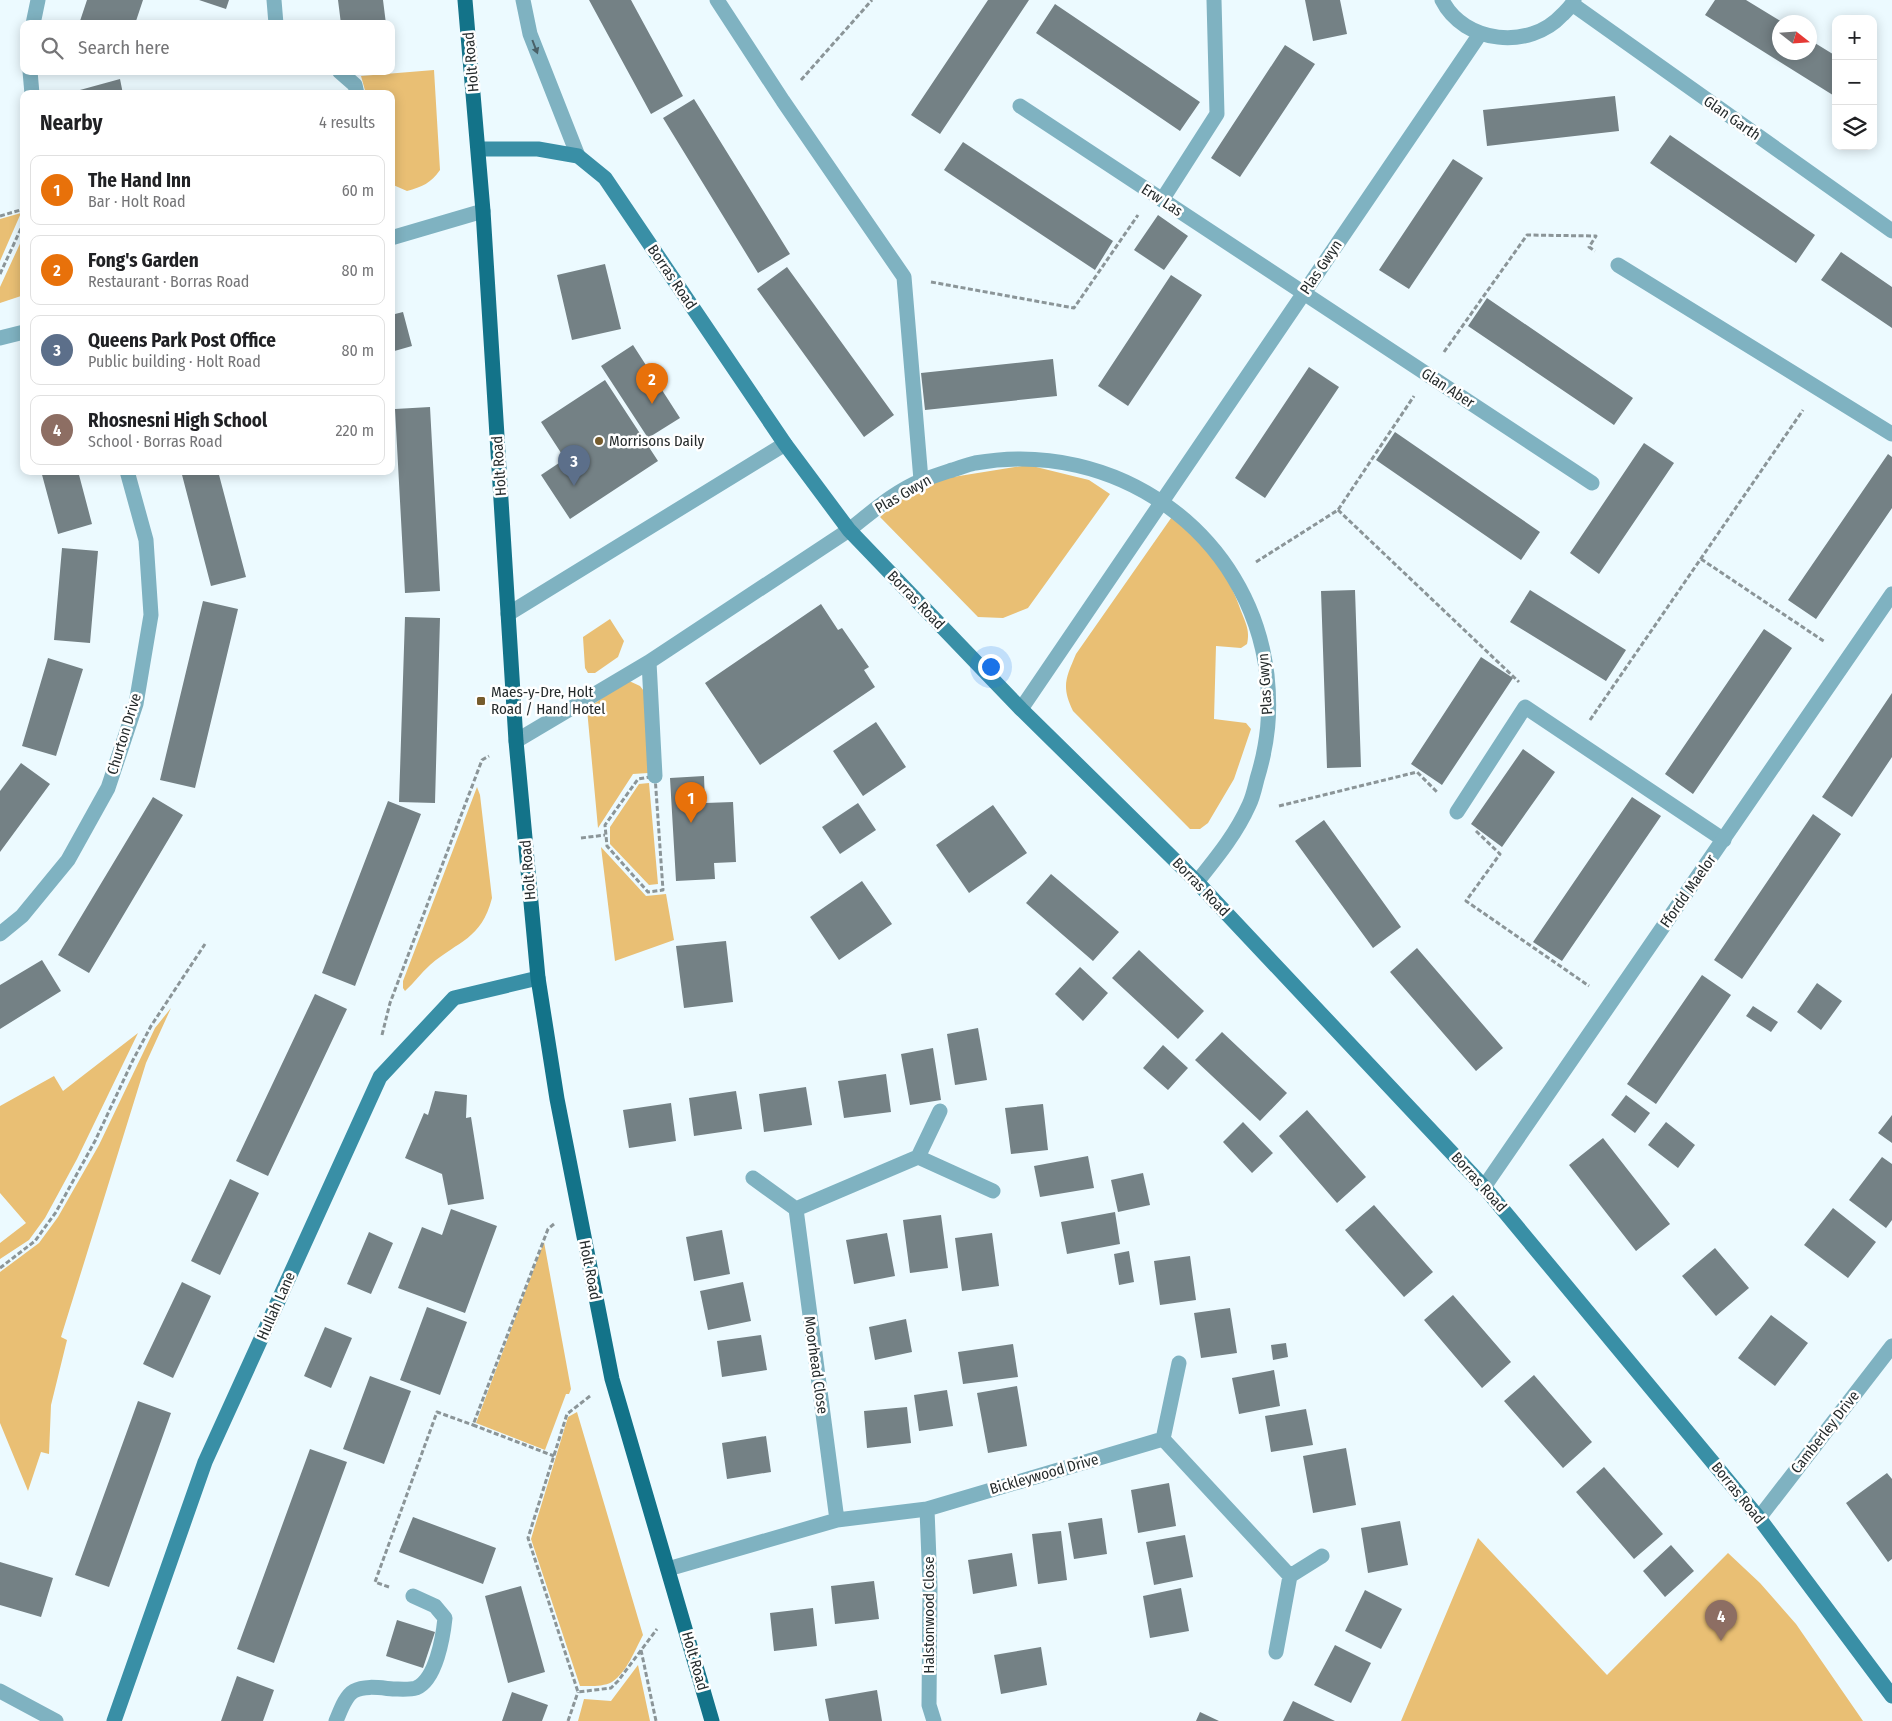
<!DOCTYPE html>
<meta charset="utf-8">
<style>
:root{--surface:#fff;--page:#f6f6f6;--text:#202124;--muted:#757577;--line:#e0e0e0;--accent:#765c2d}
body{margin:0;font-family:"Fira Sans Condensed",sans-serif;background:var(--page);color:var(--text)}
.controls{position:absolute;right:15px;top:15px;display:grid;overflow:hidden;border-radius:10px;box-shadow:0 2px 12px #0003}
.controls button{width:45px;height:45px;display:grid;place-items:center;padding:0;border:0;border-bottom:1px solid var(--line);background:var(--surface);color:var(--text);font:25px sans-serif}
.compass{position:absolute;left:1772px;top:15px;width:45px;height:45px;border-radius:50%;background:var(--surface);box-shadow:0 2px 12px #0003;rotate:107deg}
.you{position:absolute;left:990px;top:666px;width:18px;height:18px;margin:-12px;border:4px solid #fff;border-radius:50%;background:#1a73e8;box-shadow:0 0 0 8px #1a73e833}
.badge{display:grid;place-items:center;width:32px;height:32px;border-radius:50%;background:var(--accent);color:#fff;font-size:16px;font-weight:700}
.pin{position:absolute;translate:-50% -41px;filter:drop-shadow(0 1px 2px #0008)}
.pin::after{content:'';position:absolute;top:26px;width:18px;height:15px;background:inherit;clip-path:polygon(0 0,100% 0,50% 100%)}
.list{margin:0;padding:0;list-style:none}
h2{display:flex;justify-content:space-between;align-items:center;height:65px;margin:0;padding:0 20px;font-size:21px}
h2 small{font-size:16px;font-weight:400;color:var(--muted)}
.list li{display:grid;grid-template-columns:32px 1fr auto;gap:15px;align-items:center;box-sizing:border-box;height:70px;margin:0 10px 10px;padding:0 10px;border:1px solid var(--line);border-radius:10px}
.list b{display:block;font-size:19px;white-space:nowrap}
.list p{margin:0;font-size:16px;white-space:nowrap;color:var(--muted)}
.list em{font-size:16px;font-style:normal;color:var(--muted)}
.icon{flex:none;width:28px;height:28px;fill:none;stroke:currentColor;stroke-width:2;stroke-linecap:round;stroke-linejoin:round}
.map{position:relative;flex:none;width:1892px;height:1721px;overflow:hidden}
.search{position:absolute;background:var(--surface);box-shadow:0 2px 12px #0003;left:20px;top:20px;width:375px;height:55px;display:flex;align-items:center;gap:12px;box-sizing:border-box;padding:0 18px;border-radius:10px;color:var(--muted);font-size:19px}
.panel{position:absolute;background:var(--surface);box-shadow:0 2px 12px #0003;left:20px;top:90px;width:375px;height:385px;border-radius:10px}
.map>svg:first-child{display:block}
.green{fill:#e9bf74}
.building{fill:#748185}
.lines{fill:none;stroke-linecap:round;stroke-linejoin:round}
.path{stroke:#8b9598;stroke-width:3;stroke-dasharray:5 2.5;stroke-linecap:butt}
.lane{stroke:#7fb2c1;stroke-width:15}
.street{stroke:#7fb2c1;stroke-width:15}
.secondary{stroke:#398fa6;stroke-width:15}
.primary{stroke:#137389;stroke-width:15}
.oneway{fill:#496168}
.poi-dot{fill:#765c2d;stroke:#fff;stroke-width:2}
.labels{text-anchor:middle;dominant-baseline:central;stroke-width:5;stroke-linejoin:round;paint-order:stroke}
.street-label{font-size:15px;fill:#252b2c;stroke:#fff}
.poi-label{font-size:15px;fill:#252b2c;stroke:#fff;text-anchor:start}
</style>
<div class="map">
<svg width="1892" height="1721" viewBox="0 0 1892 1721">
<rect width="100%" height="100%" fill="#ecfaff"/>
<path class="green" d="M434,70L440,170C431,183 422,187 407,191L391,184V94H366L361,76Z
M21,213L0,261V219Z
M24,235V295L0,303V287Z
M1028,465L1089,480L1110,494L1028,608L1003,618L978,617L880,517L922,482Z
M1176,511C1203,543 1227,569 1241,611C1246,624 1250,630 1247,644L1241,648L1216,646L1214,719L1246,723L1251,729L1234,779L1208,823L1200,829H1190L1073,711C1061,686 1066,678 1076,654Z
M610,619L624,641L618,657L595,673H588L585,668L583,637Z
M627,680L640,686L647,695L648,773L633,774L598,828L587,709Z
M649,783L658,884L649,885L610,844V827L639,784Z
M477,787L480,795L492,898C481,940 459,940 430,965C421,973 414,983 405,991L403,988V981Z
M601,847L646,896L666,894L674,940L615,961Z
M171,1008L146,1063L61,1337L67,1340L51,1405L49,1454L41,1452L28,1491L0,1423V1272L39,1243L58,1217L99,1145L155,1028Z
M138,1033L77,1159L45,1218L29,1240L0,1259V1243L26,1223L0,1193V1106L54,1076L63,1091Z
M544,1242L571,1389L569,1394H566L545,1450L476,1423Z
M577,1412L643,1635C635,1650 627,1672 612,1682C603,1687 589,1686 580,1686L531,1539L568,1417Z
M1478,1538L1607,1675L1728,1553L1760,1583L1796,1624L1863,1721H1401Z
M638,1665L650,1721H578L584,1699L611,1701Z"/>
<path class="building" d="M87,0H143L135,24H79Z
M199,0H229L226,9Z
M338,0H383L386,24H341Z
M589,0H631L683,96L651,114Z
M988,0H1029L940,134L911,115Z
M1305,0H1340L1347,34L1313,41Z
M1715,0H1746L1782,22H1780V52H1810V40L1836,56V97L1705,15Z
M1055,4L1200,102L1180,131L1036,33Z
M1285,45L1315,64L1240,177L1211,158Z
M120,79L123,94H69V93Z
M1615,96L1619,131L1487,146L1483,110Z
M694,99L790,254L758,273L663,118Z
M1670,135L1815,235L1796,263L1650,163Z
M963,142L1113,241L1095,270L944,170Z
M1453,159L1483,178L1409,289L1379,270Z
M1158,215L1188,236L1164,270L1134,250Z
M1841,252L1892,287V328L1821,280Z
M605,264L621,329L572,340L557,275Z
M787,267L894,415L864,437L757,289Z
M1171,275L1202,295L1128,406L1098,386Z
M1487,298L1633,398L1614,425L1468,326Z
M403,312L412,346L391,352V315Z
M633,345L680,418L648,438L601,366Z
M1053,359L1057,396L925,410L921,373Z
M1309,367L1339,387L1265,498L1235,478Z
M605,380L658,461L570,519L541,475L565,459L541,422Z
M430,407L440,591L405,593L395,409Z
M1395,432L1540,532L1521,560L1376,460Z
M1644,443L1674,463L1599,574L1570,553Z
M1888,454L1892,457V508L1816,619L1788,600Z
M41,471H78L92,524L58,534Z
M181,471H218L246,577L211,586Z
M62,548L98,551L90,643L54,640Z
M1355,590L1361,767L1327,768L1321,591Z
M1530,590L1626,650L1606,681L1510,622Z
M203,601L238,609L195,788L160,780Z
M821,604L838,630L842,628L869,667L864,670L875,687L760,765L705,683Z
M405,617L440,618L435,803L399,802Z
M1764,629L1792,648L1693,794L1665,774Z
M1481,657L1513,678L1442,785L1411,764Z
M48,658L83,669L56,756L22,746Z
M1892,693V757L1852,817L1822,797Z
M876,722L906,767L863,796L833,751Z
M1523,749L1555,772L1502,847L1471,824Z
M21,763L50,784L0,852V791Z
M704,776L705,803L733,802L736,862L714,863L715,879L676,881L670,778Z
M153,797L183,815L89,973L58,955Z
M1632,797L1661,816L1562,961L1533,942Z
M388,801L421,814L355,986L322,973Z
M858,803L876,830L840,854L822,827Z
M993,805L1027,853L969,893L936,845Z
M1813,814L1841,834L1742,979L1714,960Z
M1324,820L1401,927L1373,948L1295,841Z
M1051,874L1119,932L1093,961L1026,903Z
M862,881L892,924L839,960L810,917Z
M726,941L733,1002L684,1008L676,946Z
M1417,948L1503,1048L1476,1071L1390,972Z
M1139,950L1204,1011L1178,1039L1112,978Z
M42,960L61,991L0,1029V985Z
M1080,967L1108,993L1083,1021L1055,994Z
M1702,975L1731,995L1656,1104L1627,1084Z
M1817,983L1842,1001L1821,1030L1797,1012Z
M315,994L347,1009L268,1176L236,1161Z
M1753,1006L1778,1022L1771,1032L1746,1016Z
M978,1028L987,1080L955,1085L947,1034Z
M1222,1032L1287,1093L1260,1121L1195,1060Z
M1163,1045L1188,1068L1168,1090L1143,1068Z
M933,1048L941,1100L910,1105L901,1054Z
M886,1074L891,1112L844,1118L838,1081Z
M806,1087L812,1125L764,1132L759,1094Z
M435,1091L467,1095L466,1118L471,1117L484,1199L448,1205L442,1174L405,1158L424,1113L428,1115Z
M736,1091L742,1129L694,1136L689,1098Z
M1626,1095L1650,1113L1635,1133L1611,1115Z
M671,1103L676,1141L629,1148L623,1110Z
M1043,1104L1048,1150L1011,1154L1005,1108Z
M1307,1110L1366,1177L1337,1203L1279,1136Z
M1892,1115V1143L1878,1133Z
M1243,1122L1273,1153L1252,1173L1223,1142Z
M1666,1122L1695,1145L1678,1168L1648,1145Z
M1603,1138L1670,1224L1636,1251L1569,1165Z
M1088,1156L1094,1188L1040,1197L1034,1166Z
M1882,1157L1892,1164V1220L1886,1228L1849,1200Z
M1143,1173L1150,1205L1118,1212L1111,1180Z
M230,1179L259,1193L220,1275L191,1261Z
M1374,1205L1433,1272L1404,1297L1345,1230Z
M1833,1208L1876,1242L1848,1278L1804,1245Z
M451,1209L497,1226L465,1313L398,1288L422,1227L442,1235Z
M1115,1212L1120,1244L1067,1254L1061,1222Z
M941,1215L948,1268L910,1273L903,1220Z
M722,1230L730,1274L694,1281L686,1237Z
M369,1232L393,1243L371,1294L347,1284Z
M887,1233L895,1276L854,1284L846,1240Z
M992,1233L999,1286L962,1291L955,1238Z
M1715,1248L1749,1288L1716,1316L1682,1276Z
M1129,1251L1134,1282L1119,1285L1114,1254Z
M1190,1256L1196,1300L1160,1305L1154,1261Z
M182,1282L211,1296L173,1378L143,1364Z
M743,1282L751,1321L708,1330L700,1291Z
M1453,1295L1511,1362L1482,1388L1424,1320Z
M427,1307L467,1322L440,1395L400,1380Z
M1230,1308L1237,1353L1201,1358L1194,1313Z
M1771,1315L1808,1343L1775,1386L1738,1358Z
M906,1319L912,1352L875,1360L869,1327Z
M325,1327L352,1338L331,1388L304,1376Z
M761,1335L767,1370L722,1377L717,1341Z
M1286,1343L1288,1357L1273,1360L1271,1345Z
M1013,1344L1018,1377L963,1384L958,1352Z
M1274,1370L1280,1406L1239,1414L1232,1378Z
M1534,1375L1592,1442L1563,1468L1504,1401Z
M370,1376L411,1391L384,1464L343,1449Z
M1017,1386L1027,1446L988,1453L977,1393Z
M947,1390L953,1426L919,1431L914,1395Z
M138,1401L171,1413L109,1587L75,1575Z
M907,1407L911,1443L867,1448L864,1411Z
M1306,1409L1313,1445L1271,1452L1265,1416Z
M766,1436L771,1472L727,1479L722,1443Z
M1346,1448L1356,1505L1313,1513L1303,1456Z
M310,1449L347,1462L274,1663L237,1649Z
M1604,1467L1663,1534L1634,1559L1576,1492Z
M1887,1473L1892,1479V1559L1888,1562L1846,1503Z
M1169,1483L1176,1526L1138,1533L1131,1490Z
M413,1517L496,1548L483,1584L399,1552Z
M1102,1518L1107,1554L1074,1559L1068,1523Z
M1400,1521L1408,1565L1368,1573L1361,1528Z
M1061,1531L1067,1580L1038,1584L1032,1534Z
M1185,1535L1193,1577L1154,1585L1146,1542Z
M1671,1545L1694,1571L1665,1597L1643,1571Z
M1012,1553L1017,1586L973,1594L968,1560Z
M0,1562L53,1578L41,1617L0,1605Z
M874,1581L879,1619L835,1624L831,1586Z
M521,1586L545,1672L508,1683L485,1596Z
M1181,1588L1189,1631L1150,1638L1143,1596Z
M1365,1590L1402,1609L1381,1649L1345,1631Z
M813,1608L817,1646L774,1651L770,1613Z
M397,1620L435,1632L423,1668L386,1656Z
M1335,1645L1371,1663L1351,1703L1314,1685Z
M1041,1647L1047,1685L1001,1694L994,1655Z
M237,1676L274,1690L263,1721H221Z
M877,1690L882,1721H829L825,1699Z
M512,1692L548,1705L542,1721H502Z
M1293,1701L1335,1721H1283Z
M1200,1712L1219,1721H1196Z"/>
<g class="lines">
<path class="path" d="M801,80L872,0
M0,216L24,209
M0,274L24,222
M931,282L1074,308L1138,215
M1444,352L1527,235L1596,236L1589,247L1595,251
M1338,510L1519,682
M1701,559L1825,642
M1256,562L1338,510L1414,396
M1590,720L1803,410
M655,776L663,890L648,892L607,846L605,825L638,779Z
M1279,806L1417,772L1438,793
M1476,831L1500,854L1466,901L1589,986
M581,838L605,835
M382,1035L390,1003L482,760L489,756
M554,1224L548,1229L473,1425L554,1456
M0,1268L35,1241L56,1212L95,1141L133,1060L151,1026L205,944
M590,1396L567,1414L528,1538L578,1692L611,1688L618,1681L657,1629
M389,1587L375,1582L437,1412L473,1425
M641,1650L656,1721
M568,1721L578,1692"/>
<path class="lane" d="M274,0L276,24
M523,0L530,34L578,156
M717,0L783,101L904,277L921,480
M339,71L355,85L357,94
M1162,200L1217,114L1214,0
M1618,265L1892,434
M508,614L785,444
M516,741L649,662
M655,776L649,662L849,530
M1457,812L1525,707L1724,840
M336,1721C340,1712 345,1696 354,1691C365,1685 381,1688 393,1689C399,1689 410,1690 416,1688C436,1680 443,1637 445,1618L435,1606L413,1596"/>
<path class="street" d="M1442,0C1464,44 1530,50 1562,15C1567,10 1572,6 1574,0
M1572,4L1892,231
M33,24L38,0
M30,71L32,94
M1020,106L1592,483
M391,238L483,211
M0,338L24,332
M849,530C872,512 895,491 923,480C931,477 940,474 949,471C957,469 966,465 975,463C1115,438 1250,532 1267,675C1271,712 1268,743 1257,779C1255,787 1253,797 1249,805C1236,834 1217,857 1197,882
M1021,709L1480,34
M0,934L22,916L68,860L108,788L136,704L151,615L146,540L127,471
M918,1157L940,1111
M753,1178L796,1209
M1484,1187L1892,594
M1163,1439L1179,1363
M927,1509L930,1586L929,1705L934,1721
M1759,1518L1892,1346
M837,1520L796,1209L918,1157L993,1191
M668,1569L837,1520L927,1509L1163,1439L1290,1576L1276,1652
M1290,1576L1322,1556
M0,1691L56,1721"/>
<path class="secondary" d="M479,149H538L578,156L605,178L785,444L849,530L1021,709L1197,882L1484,1187L1759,1518L1892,1696
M114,1721L205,1462L380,1077L454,998L538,978"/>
<path class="primary" d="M465,0L483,211L516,741L538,978L557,1099L612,1379L712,1721"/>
</g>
<defs><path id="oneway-solid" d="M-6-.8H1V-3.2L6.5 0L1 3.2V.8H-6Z" transform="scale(1.25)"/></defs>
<use class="oneway" href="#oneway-solid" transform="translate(535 47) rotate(69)"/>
<g class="poi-dot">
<circle cx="599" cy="441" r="5"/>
<rect x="476" y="696" width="10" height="10" rx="2.5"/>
</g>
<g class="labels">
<g class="street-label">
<text transform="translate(471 62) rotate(-95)">Holt Road</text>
<text transform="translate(1732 118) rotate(35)">Glan Garth</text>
<text transform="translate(1162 200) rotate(33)">Erw Las</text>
<text transform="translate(1321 267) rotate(-56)">Plas Gwyn</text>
<text transform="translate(672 277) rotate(56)">Borras Road</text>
<text transform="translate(1448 388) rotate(33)">Glan Aber</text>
<text transform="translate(499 466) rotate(-94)">Holt Road</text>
<text transform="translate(903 494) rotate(-30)">Plas Gwyn</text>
<text transform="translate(916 600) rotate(46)">Borras Road</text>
<text transform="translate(1265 684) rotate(-94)">Plas Gwyn</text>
<text transform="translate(124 734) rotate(-73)">Churton Drive</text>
<text transform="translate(528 870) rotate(-95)">Holt Road</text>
<text transform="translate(1201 887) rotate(46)">Borras Road</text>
<text transform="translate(1688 891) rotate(-55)">Ffordd Maelor</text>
<text transform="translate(1479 1182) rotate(48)">Borras Road</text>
<text transform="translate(590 1270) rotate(79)">Holt Road</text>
<text transform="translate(276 1306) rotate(-66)">Hullah Lane</text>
<text transform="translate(816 1365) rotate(82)">Moorhead Close</text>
<text transform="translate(1825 1432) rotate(-52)">Camberley Drive</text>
<text transform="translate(1044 1474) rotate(-16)">Bickleywood Drive</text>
<text transform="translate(1738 1493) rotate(51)">Borras Road</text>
<text transform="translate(929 1615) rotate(-90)">Halstonwood Close</text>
<text transform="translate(695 1661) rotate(74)">Holt Road</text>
</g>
<g class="poi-label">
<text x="609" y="441">Morrisons Daily</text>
<text x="491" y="692">Maes-y-Dre, Holt<tspan x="491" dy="17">Road / Hand Hotel</tspan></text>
</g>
</g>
</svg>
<div class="controls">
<button>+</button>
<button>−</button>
<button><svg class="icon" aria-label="layers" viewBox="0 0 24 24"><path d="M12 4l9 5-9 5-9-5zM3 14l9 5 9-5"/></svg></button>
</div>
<svg class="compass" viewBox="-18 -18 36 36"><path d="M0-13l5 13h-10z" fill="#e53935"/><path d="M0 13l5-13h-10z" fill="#757577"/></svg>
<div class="you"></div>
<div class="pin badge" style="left:691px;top:823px;background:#e8710a">1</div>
<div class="pin badge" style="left:652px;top:404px;background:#e8710a">2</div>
<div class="pin badge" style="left:574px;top:486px;background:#5c6f8a">3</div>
<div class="pin badge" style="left:1721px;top:1641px;background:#8d6e63">4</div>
<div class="search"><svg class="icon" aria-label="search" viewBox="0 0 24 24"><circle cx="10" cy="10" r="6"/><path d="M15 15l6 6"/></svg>Search here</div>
<section class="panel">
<h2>Nearby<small>4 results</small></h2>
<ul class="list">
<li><span class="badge" style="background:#e8710a">1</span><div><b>The Hand Inn</b><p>Bar · Holt Road</p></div><em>60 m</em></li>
<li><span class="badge" style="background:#e8710a">2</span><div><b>Fong's Garden</b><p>Restaurant · Borras Road</p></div><em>80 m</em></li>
<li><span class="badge" style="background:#5c6f8a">3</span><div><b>Queens Park Post Office</b><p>Public building · Holt Road</p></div><em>80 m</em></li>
<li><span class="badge" style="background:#8d6e63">4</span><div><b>Rhosnesni High School</b><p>School · Borras Road</p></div><em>220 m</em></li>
</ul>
</section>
</div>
